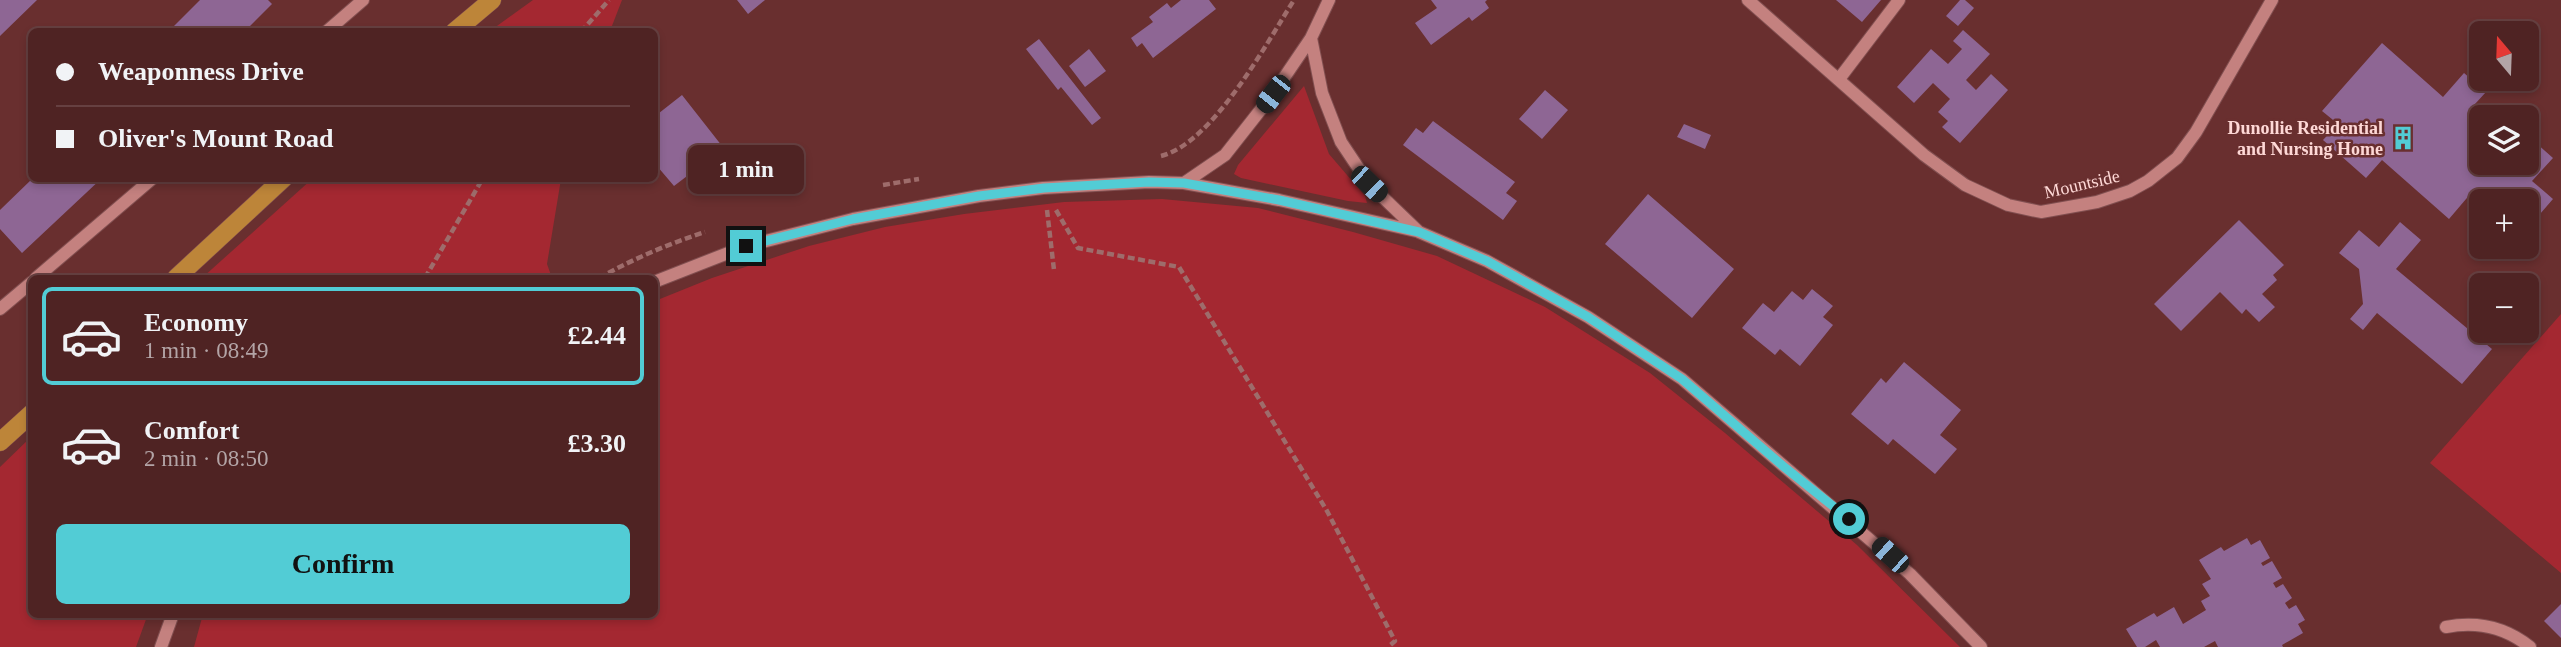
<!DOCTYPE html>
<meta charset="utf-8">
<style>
:root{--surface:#4f2323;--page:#592f30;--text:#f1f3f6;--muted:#b3a4a6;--line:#664041;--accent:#52ccd5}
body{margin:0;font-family:Georgia,serif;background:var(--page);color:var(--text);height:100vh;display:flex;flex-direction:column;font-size:26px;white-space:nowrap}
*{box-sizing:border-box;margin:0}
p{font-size:23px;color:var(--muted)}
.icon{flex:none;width:38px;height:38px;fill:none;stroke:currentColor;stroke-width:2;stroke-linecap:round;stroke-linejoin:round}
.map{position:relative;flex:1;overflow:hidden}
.panel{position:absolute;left:28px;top:275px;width:630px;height:343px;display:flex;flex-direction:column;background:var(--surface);border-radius:10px;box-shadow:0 4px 10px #0003,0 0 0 2px var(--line)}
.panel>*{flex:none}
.top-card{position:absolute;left:28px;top:28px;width:630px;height:154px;border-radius:10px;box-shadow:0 4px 10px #0003,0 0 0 2px var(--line);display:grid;align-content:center;height:154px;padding:0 28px;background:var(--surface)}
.needle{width:46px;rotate:341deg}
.controls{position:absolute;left:2469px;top:21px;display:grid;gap:14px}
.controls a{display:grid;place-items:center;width:70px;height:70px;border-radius:10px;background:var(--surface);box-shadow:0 4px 10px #0003,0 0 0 2px var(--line);font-size:35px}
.end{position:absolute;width:32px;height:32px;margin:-16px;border:9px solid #52ccd5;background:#111;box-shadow:0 0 0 4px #111}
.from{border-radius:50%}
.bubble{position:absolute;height:49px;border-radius:10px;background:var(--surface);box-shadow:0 4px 10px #0003,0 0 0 2px var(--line);font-size:23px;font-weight:600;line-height:49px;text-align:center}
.car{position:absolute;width:21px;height:42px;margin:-21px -10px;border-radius:9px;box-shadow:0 0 5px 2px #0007;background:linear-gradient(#222 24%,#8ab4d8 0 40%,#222 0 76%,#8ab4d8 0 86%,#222 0)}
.top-card b{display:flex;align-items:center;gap:24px;height:66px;font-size:26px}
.top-card b+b{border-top:2px solid var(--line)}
.top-card i{width:18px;height:18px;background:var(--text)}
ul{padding:12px 0 0;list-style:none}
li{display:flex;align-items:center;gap:21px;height:98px;margin:0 14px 10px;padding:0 14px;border:4px solid transparent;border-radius:10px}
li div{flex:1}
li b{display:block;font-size:26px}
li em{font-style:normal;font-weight:600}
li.current{border-color:var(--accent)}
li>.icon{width:63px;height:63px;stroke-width:1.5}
.button{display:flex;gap:14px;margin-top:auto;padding:14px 28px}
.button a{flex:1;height:80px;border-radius:10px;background:var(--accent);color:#111;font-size:28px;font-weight:600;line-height:80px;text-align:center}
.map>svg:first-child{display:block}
.green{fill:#a42831}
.building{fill:#8e6694}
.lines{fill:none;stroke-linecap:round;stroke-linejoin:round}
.minor-casing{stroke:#814f50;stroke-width:14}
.major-casing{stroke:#814f50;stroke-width:19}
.path{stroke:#9e6c6b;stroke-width:4.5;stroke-dasharray:7 3.5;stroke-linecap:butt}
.minor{stroke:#c4817f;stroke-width:12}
.major{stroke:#bd8539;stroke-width:18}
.route{stroke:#52ccd5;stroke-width:9}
.labels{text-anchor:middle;stroke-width:5;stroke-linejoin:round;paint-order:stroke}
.poi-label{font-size:18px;font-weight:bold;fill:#fed8d6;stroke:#692f2f;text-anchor:end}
.street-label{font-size:18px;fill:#fed8d6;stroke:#692f2f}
</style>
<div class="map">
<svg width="2561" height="647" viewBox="0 0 2561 647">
<rect width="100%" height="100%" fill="#692f2f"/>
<path class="green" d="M 533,0 L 622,0 L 610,31 L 490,31 Z
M 1304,86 L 1329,154 L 1365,196 L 1367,203 L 1348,201 L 1241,178 L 1234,174 L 1238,165 Z
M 312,179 L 561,179 L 547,264 L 552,278 L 202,278 Z
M 1162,199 L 1258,208 L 1353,232 L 1437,256 L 1545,307 L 1650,373 L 1725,433 L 1857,545 L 1960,647 L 194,647 L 203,614 L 654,614 L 655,301 L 712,278 L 809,246 L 885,227 L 964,214 L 1064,202 Z
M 2561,314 L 2561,573 L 2430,463 Z
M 31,437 L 32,614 L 148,614 L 136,647 L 0,647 L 0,467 Z"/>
<path class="building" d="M 0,0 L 37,0 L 0,36 Z
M 200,0 L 268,0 L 272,4 L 244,32 L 168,32 Z
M 737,0 L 765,0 L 748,14 Z
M 1181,0 L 1209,0 L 1216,9 L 1153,58 L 1142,43 L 1137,47 L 1131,38 L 1153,22 L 1149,17 L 1167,3 L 1171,8 Z
M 1431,0 L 1487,0 L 1485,2 L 1489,8 L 1472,21 L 1469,17 L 1431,45 L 1415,23 L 1437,8 Z
M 1836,0 L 1881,0 L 1862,22 Z
M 1960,0 L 1965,0 L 1974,8 L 1958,26 L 1946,16 Z
M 1963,30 L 1990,54 L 1966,80 L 1976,90 L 1991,74 L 2008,90 L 1960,143 L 1942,127 L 1948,121 L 1938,112 L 1950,99 L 1933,83 L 1914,103 L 1897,87 L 1931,49 L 1948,64 L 1962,49 L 1953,41 Z
M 1039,39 L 1101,118 L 1092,125 L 1061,87 L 1058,90 L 1026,49 Z
M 2382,43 L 2443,97 L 2464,73 L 2486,92 L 2475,104 L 2491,117 L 2482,117 L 2482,163 L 2527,163 L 2527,135 L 2553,158 L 2532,181 L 2553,199 L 2527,229 L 2527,201 L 2482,201 L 2472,192 L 2449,219 L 2382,160 L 2366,178 L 2323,140 L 2338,124 L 2322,111 Z
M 1089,49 L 1106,71 L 1085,87 L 1069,66 Z
M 1545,90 L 1568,110 L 1542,139 L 1519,119 Z
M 682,95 L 733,160 L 718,172 L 713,165 L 699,176 L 695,170 L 674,186 L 657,166 L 654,167 L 654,117 Z
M 1433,121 L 1515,182 L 1506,193 L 1517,201 L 1503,220 L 1403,145 L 1416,128 L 1423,133 Z
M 1684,124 L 1711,135 L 1705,149 L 1677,137 Z
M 33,178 L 102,178 L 22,253 L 0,229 L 0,210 Z
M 1648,194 L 1734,269 L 1692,318 L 1605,244 Z
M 2239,220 L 2284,265 L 2273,275 L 2277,280 L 2262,294 L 2275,307 L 2259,322 L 2246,309 L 2242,314 L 2220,292 L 2181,331 L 2154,304 Z
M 2400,222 L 2421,240 L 2396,269 L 2492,349 L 2462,384 L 2377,313 L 2363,330 L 2350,319 L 2363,304 L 2359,269 L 2339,253 L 2359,230 L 2379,247 Z
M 1812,289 L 1833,306 L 1823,317 L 1833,325 L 1800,366 L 1780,349 L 1775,355 L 1742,328 L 1763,303 L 1774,312 L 1792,291 L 1803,300 Z
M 1904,362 L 1961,410 L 1940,435 L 1957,449 L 1935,474 L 1893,439 L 1888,445 L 1851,414 L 1881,378 L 1886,383 Z
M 2247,538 L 2251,545 L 2260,540 L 2270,558 L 2261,563 L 2263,566 L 2272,561 L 2282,578 L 2273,583 L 2276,588 L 2283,584 L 2292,598 L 2285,603 L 2289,609 L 2296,605 L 2305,620 L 2298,624 L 2303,633 L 2282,645 L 2283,647 L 2218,647 L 2215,641 L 2204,647 L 2160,647 L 2156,640 L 2145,647 L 2137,647 L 2126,629 L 2154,613 L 2157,617 L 2174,607 L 2183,624 L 2206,610 L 2201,601 L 2210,596 L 2202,584 L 2211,579 L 2199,560 L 2221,547 L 2224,551 Z
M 2561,604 L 2561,638 L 2544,621 Z"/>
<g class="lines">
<g class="minor-casing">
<path id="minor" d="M 1748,0 L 1924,155 L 1965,185 L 2008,205 L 2041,212 L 2097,202 L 2130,191 L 2148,181 L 2177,158 L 2196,132 L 2272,0
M 326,32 L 363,0
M 1311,38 L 1322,93 L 1341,142 L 1369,184 L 1419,232 L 1487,261 L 1588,317 L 1682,379 L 1910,574 L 1981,647
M 1839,79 L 1899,0
M 1184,183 L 1279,200 L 1416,231
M 36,278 L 153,178
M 654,282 L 746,246 L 853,219 L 979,196 L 1043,188 L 1149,182 L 1184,183 L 1225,155 L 1273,94 L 1311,38 L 1329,0
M 0,309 L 32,282
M 2446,627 C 2477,621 2505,627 2530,647
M 161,647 L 173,614"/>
</g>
<g class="major-casing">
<path id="major" d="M 454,32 L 492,0
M 176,278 L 284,178
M 0,442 L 32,413"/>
</g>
<path class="path" d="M 581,32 L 609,0
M 1161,156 C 1213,143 1266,44 1294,0
M 883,185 L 919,179
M 1047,210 L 1054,270
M 1056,210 L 1078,248 L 1179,267 L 1327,511 L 1395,641 L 1388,647
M 425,278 L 483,178
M 599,278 C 633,259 668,244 705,232"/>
<use href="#minor" class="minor"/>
<use href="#major" class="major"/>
</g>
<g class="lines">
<path class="route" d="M 746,246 L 853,219 L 979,196 L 1044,188 L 1149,182 L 1184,183 L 1279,200 L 1419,232 L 1487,261 L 1588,317 L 1682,379 L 1783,466 L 1849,519"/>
</g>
<defs>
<g id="building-bare" transform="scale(1.89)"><path d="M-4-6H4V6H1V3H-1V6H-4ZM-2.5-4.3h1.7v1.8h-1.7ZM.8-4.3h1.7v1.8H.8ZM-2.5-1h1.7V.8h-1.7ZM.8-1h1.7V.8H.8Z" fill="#52ccd5" stroke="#692f2f" stroke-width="2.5" paint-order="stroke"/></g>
</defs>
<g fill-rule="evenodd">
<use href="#building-bare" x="2403" y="138"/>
</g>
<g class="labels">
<g class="poi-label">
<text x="2383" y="134">Dunollie Residential<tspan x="2383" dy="21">and Nursing Home</tspan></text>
</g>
<g class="street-label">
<text transform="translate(2082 184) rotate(-13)" y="6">Mountside</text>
</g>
</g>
</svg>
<div class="controls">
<a><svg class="needle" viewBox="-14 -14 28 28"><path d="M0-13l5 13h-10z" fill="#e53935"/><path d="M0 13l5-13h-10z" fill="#b3a4a6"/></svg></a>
<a><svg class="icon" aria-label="layers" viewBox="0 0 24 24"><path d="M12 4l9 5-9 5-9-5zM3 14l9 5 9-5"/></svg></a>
<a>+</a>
<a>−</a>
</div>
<i class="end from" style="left:1849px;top:519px"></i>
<i class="end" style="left:746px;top:246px"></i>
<div class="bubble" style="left:688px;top:145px;width:116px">1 min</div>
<i class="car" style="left:1273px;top:94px;rotate:218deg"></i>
<i class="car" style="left:1369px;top:184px;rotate:134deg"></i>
<i class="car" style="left:1890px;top:555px;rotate:312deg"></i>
<div class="top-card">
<b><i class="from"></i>Weaponness Drive</b>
<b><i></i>Oliver's Mount Road</b>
</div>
<section class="panel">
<ul>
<li class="current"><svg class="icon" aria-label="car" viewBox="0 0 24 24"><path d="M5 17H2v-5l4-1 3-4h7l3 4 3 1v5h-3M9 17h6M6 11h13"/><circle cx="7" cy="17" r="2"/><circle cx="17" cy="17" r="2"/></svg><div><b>Economy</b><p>1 min · 08:49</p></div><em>£2.44</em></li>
<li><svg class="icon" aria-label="car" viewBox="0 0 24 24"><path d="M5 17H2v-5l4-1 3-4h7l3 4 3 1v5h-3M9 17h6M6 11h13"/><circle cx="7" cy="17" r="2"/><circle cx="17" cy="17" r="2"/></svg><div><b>Comfort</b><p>2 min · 08:50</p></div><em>£3.30</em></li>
</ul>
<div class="button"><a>Confirm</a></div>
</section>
</div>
